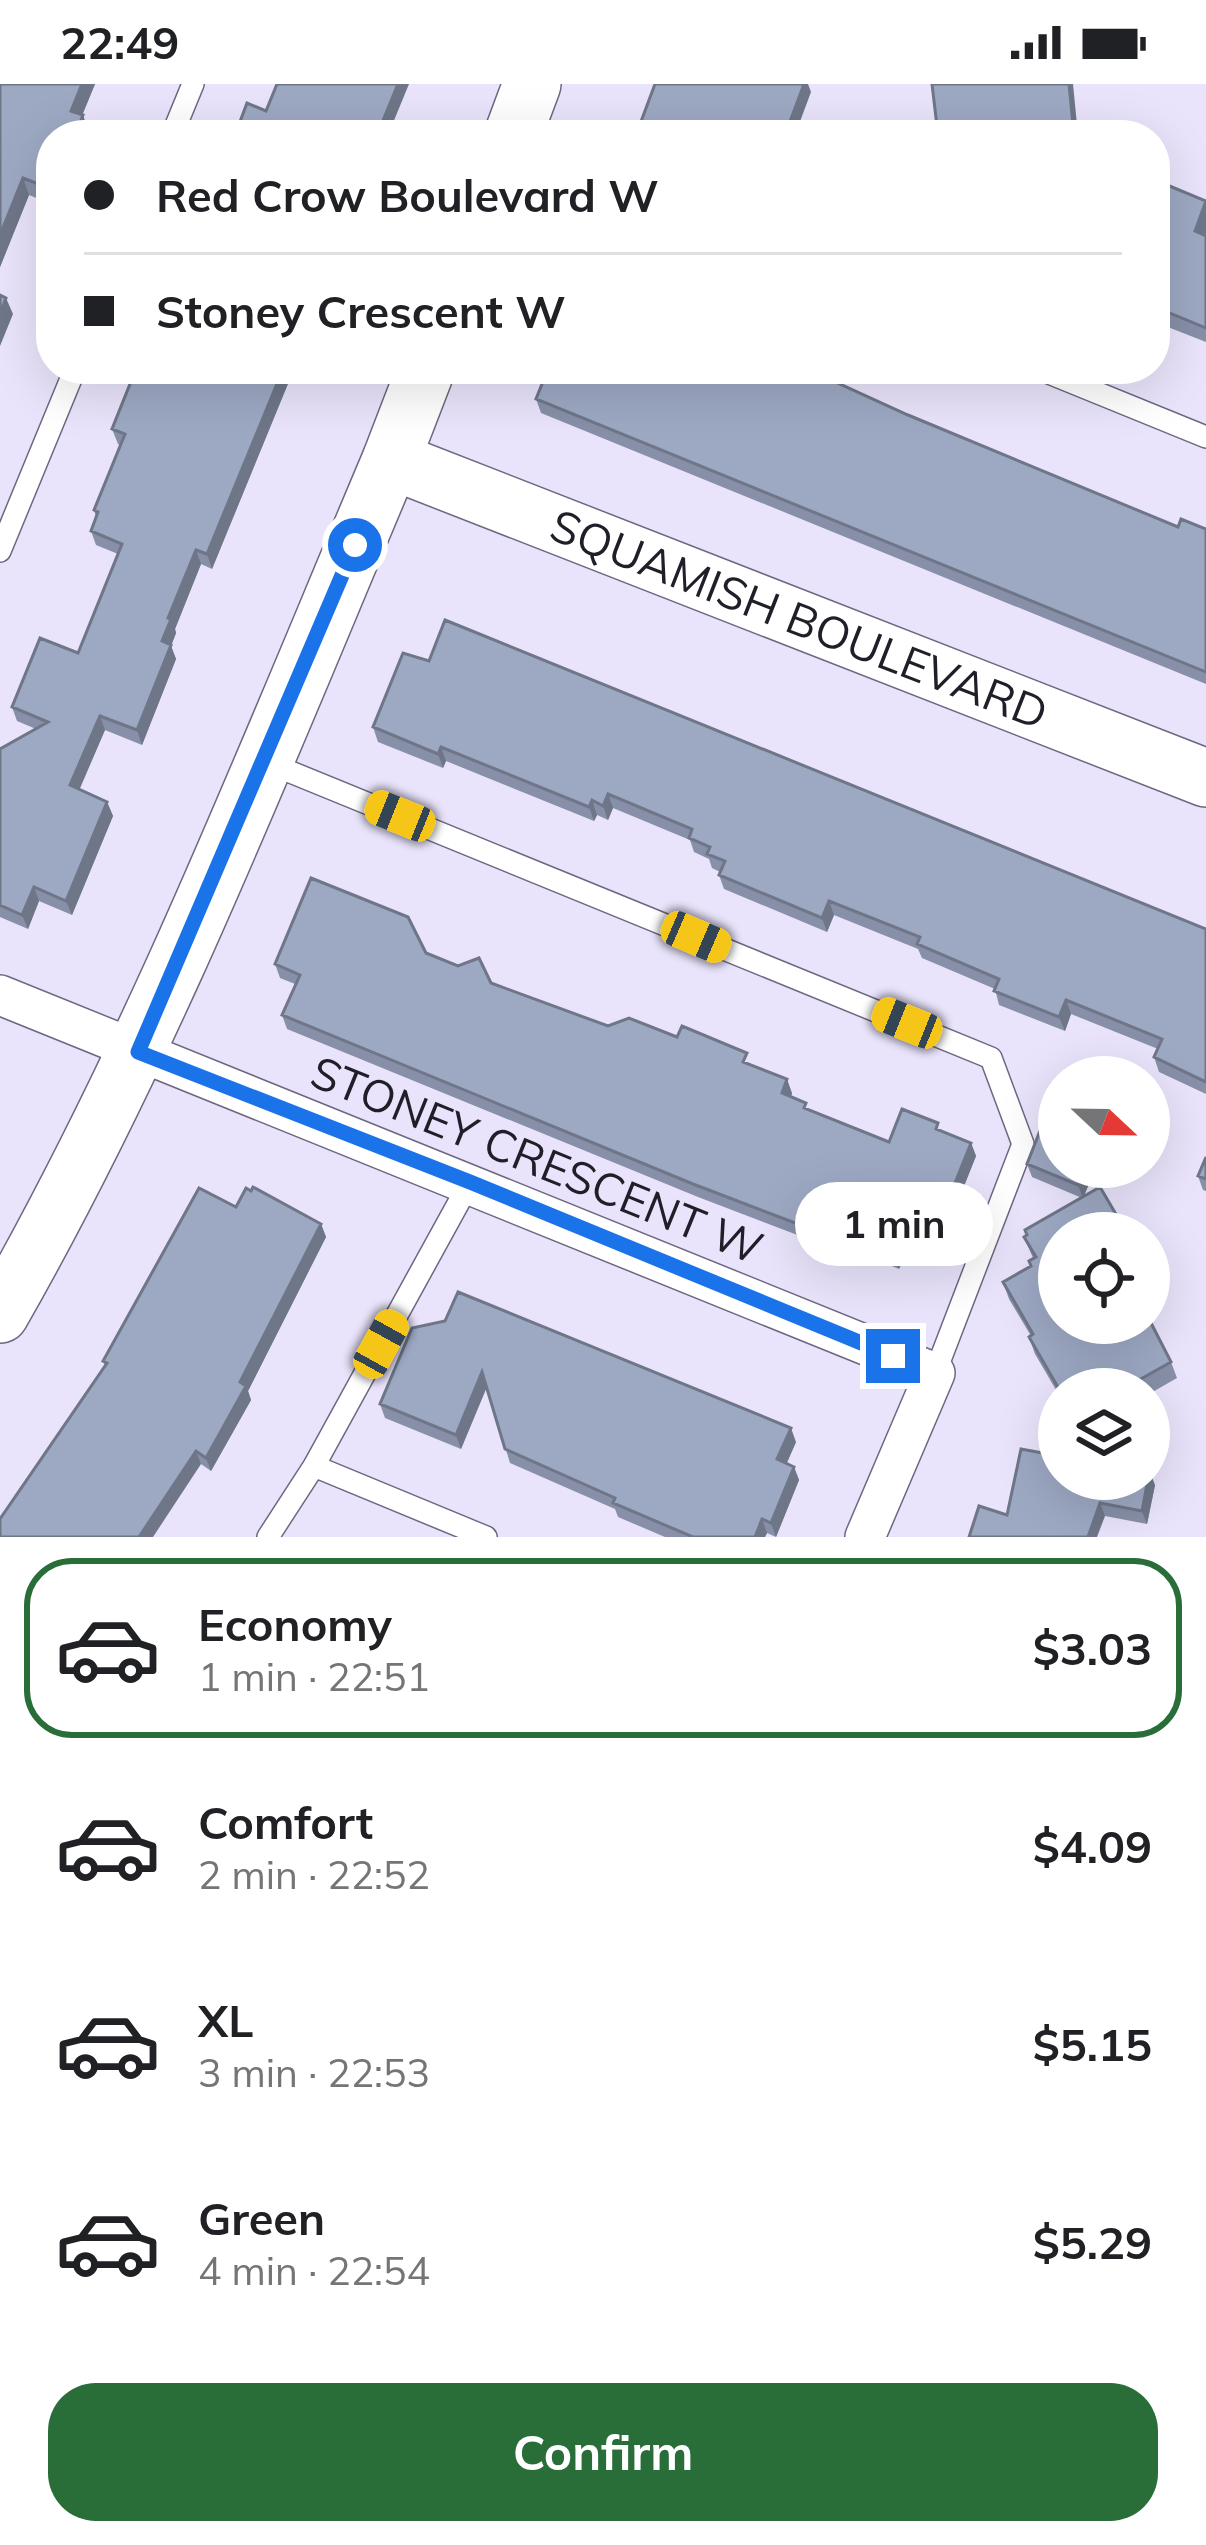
<!DOCTYPE html>
<meta charset="utf-8">
<style>
:root{--surface:#fff;--page:#f6f6f6;--text:#202124;--muted:#757577;--line:#e0e0e0;--accent:#296d39}
body{margin:0;font-family:Mulish,sans-serif;background:var(--page);color:var(--text);height:100vh;display:flex;flex-direction:column;font-size:45px;white-space:nowrap}
*{box-sizing:border-box;margin:0}
p{font-size:39px;color:var(--muted)}
.icon{flex:none;width:66px;height:66px;fill:none;stroke:currentColor;stroke-width:2;stroke-linecap:round;stroke-linejoin:round}
.map{position:relative;height:1453px;overflow:hidden}
.details{display:flex;flex-direction:column;background:var(--surface);flex:1}
.details>*{flex:none}
.top-card{position:absolute;left:36px;top:36px;width:1134px;height:264px;border-radius:48px;box-shadow:0 12px 48px #0002;display:grid;align-content:center;height:264px;padding:0 48px;background:var(--surface)}
.needle{width:78px;rotate:112deg}
.controls{position:absolute;left:1038px;top:972px;display:grid;gap:24px}
.controls a{display:grid;place-items:center;width:132px;height:132px;border-radius:50%;background:var(--surface);box-shadow:0 12px 48px #0002;font-size:60px}
.end{position:absolute;width:54px;height:54px;margin:-27px;border:15px solid #1a73e8;background:#fff;box-shadow:0 0 0 6px #fff}
.from{border-radius:50%}
.bubble{position:absolute;height:84px;border-radius:42px;background:var(--surface);box-shadow:0 12px 48px #0002;font-size:39px;font-weight:700;line-height:84px;text-align:center}
.car{position:absolute;width:36px;height:72px;margin:-36px -18px;border-radius:15px;box-shadow:0 0 9px 3px #0007;background:linear-gradient(#f5c518 24%,#345 0 40%,#f5c518 0 76%,#345 0 86%,#f5c518 0)}
.top-card b{display:flex;align-items:center;gap:42px;height:114px;font-size:45px}
.top-card b+b{border-top:3px solid var(--line)}
.top-card i{width:30px;height:30px;background:var(--text)}
ul{padding:21px 0 0;list-style:none}
li{display:flex;align-items:center;gap:36px;height:180px;margin:0 24px 18px;padding:0 24px;border:6px solid transparent;border-radius:48px}
li div{flex:1}
li b{display:block;font-size:45px}
li em{font-style:normal;font-weight:700}
li.current{border-color:var(--accent)}
li>.icon{width:108px;height:108px;stroke-width:1.5}
.cta{display:flex;gap:24px;margin-top:auto;padding:24px 48px}
.cta a{flex:1;height:138px;border-radius:48px;background:var(--accent);color:#fff;font-size:48px;font-weight:700;line-height:138px;text-align:center}
.status{display:flex;justify-content:space-between;align-items:center;height:84px;padding:0 60px;background:var(--surface);direction:ltr}
.status svg{height:33px;fill:currentColor}
.map>svg:first-child{display:block}
.lines{fill:none;stroke-linecap:round;stroke-linejoin:round}
.lane-casing{stroke:#6d6781;stroke-width:24}
.street-casing{stroke:#6d6781;stroke-width:42}
.secondary-casing{stroke:#6d6781;stroke-width:60}
.lane{stroke:#fff;stroke-width:21}
.street{stroke:#fff;stroke-width:39}
.secondary{stroke:#fff;stroke-width:57}
.wall{fill:#8790a8}
.shaded-wall{fill:#6e7688}
.building{fill:#9da8c3;stroke:#6e7688;stroke-width:3}
.route{stroke:#1a73e8;stroke-width:15}
.labels{text-anchor:middle;stroke-width:10;stroke-linejoin:round;paint-order:stroke}
.street-label{font-size:45px;fill:#201e28;stroke:#e9e4fb}
</style>
<div class="status"><b>22:49</b><svg viewBox="0 0 49 12"><path d="M0 12V9h3v3zM5 12V6h3v6zM10 12V3h3v9zM15 12V0h3v12zM26 1h20v11H26zM47 4h2v5h-2z"/></svg></div>
<div class="map">
<svg width="1206" height="1453" viewBox="0 0 1206 1453">
<rect width="100%" height="100%" fill="#e9e4fb"/>
<g class="lines">
<g class="lane-casing">
<path id="lane" d="M 172,51 L 193,0
M 1039,285 L 1206,353
M 0,467 L 75,285
M 266,678 L 991,974 L 1023,1060 L 935,1289
M 314,1382 L 486,1453
M 268,1453 L 314,1382 L 470,1098"/>
</g>
<g class="street-casing">
<path id="street" d="M 0,911 L 935,1289 L 865,1453"/>
</g>
<g class="secondary-casing">
<g id="secondary">
<path d="M 513,51 L 532,0"/>
<path id="s1" d="M 391,376 L 1206,694"/>
<path d="M 0,1230 C 155,958 269,664 391,376 L 426,285"/>
</g>
</g>
<use href="#lane" class="lane"/>
<use href="#street" class="street"/>
<use href="#secondary" class="secondary"/>
</g>
<path class="wall" d="M 0,0 L 95,0 L 82,31 L 89,48 L 88,51 L 51,51 L 51,120 L 29,111 L 0,183 Z
M 1155,96 L 1206,117 L 1206,258 L 1155,238 Z
M 294,285 L 212,485 L 201,480 L 175,545 L 176,549 L 171,562 L 176,575 L 142,661 L 105,646 L 79,705 L 107,718 L 113,732 L 72,831 L 39,817 L 28,845 L 0,833 L 0,665 L 36,645 L 17,637 L 12,623 L 78,569 L 118,470 L 96,461 L 91,447 L 96,433 L 94,426 L 120,361 L 118,360 L 112,345 Z
M 536,315 L 908,331 L 1178,443 L 1206,445 L 1206,600 L 541,329 Z
M 373,643 L 1206,845 L 1206,1010 L 1159,988 L 1154,973 L 1158,965 L 1071,930 L 1065,947 L 999,921 L 995,905 L 922,874 L 918,865 L 834,831 L 827,848 L 724,805 L 719,791 L 720,788 L 712,784 L 709,775 L 694,768 L 690,756 L 613,724 L 608,736 L 597,731 L 594,737 L 446,677 L 443,684 L 378,658 Z
M 426,869 L 491,899 L 608,942 L 751,981 L 792,1009 L 791,1013 L 808,1026 L 889,1058 L 941,1047 L 971,1059 L 976,1072 L 944,1152 L 938,1150 L 937,1154 L 916,1145 L 899,1185 L 844,1162 L 842,1168 L 698,1113 L 287,945 L 282,931 L 295,900 L 280,894 L 275,880 Z
M 1206,1073 L 1206,1107 L 1203,1106 L 1198,1092 Z
M 1027,1080 L 1096,1083 L 1084,1112 L 1059,1149 L 1171,1278 L 1177,1294 L 1149,1310 L 1149,1305 L 1059,1305 L 1059,1311 L 1035,1270 L 1029,1253 L 1031,1252 L 1009,1215 L 1003,1198 L 1031,1183 L 1033,1174 L 1024,1153 L 1082,1114 L 1032,1093 Z
M 236,1123 L 321,1140 L 326,1153 L 248,1307 L 251,1316 L 211,1387 L 201,1380 L 105,1282 L 103,1277 Z
M 412,1244 L 796,1358 L 787,1379 L 794,1383 L 799,1396 L 776,1453 L 767,1449 L 765,1453 L 665,1453 L 618,1433 L 615,1425 L 510,1379 L 487,1303 L 461,1365 L 385,1334 L 380,1320 Z
M 1155,1401 L 1147,1440 L 1105,1432 L 1007,1431 Z"/>
<path class="shaded-wall" d="M 82,0 L 95,0 L 77,44 L 71,27 Z
M 398,0 L 409,0 L 388,51 L 377,51 Z
M 801,0 L 808,0 L 811,8 L 795,51 L 785,51 Z
M 1069,0 L 1073,0 L 1078,51 L 1074,51 Z
M 83,31 L 89,48 L 88,51 L 75,51 Z
M 23,94 L 29,111 L 0,183 L 0,151 Z
M 1206,121 L 1206,152 L 1195,147 Z
M 6,214 L 13,230 L 0,262 L 0,230 Z
M 283,285 L 294,285 L 212,485 L 207,470 Z
M 196,466 L 201,480 L 175,545 L 176,549 L 171,562 L 176,575 L 142,661 L 137,646 L 168,534 Z
M 100,632 L 105,646 L 75,716 L 70,701 Z
M 441,663 L 446,677 L 443,684 L 438,670 Z
M 608,710 L 613,724 L 608,736 L 603,722 Z
M 592,716 L 597,731 L 594,737 L 589,723 Z
M 107,718 L 113,732 L 72,831 L 66,817 Z
M 34,803 L 39,817 L 28,845 L 22,831 Z
M 829,817 L 834,831 L 827,848 L 822,834 Z
M 1066,916 L 1071,930 L 1065,947 L 1059,933 Z
M 787,995 L 792,1009 L 787,1023 L 782,1009 Z
M 971,1059 L 976,1072 L 944,1152 L 939,1139 Z
M 1085,1083 L 1096,1083 L 1083,1114 L 1078,1101 Z
M 911,1132 L 916,1145 L 899,1185 L 894,1171 Z
M 321,1140 L 326,1153 L 248,1307 L 251,1316 L 211,1387 L 206,1374 L 240,1298 Z
M 839,1148 L 844,1162 L 842,1168 L 837,1155 Z
M 482,1288 L 487,1302 L 461,1365 L 456,1351 Z
M 791,1344 L 796,1358 L 782,1389 L 777,1375 Z
M 196,1367 L 201,1380 L 153,1453 L 139,1453 Z
M 794,1383 L 799,1396 L 776,1453 L 771,1439 Z
M 1150,1388 L 1155,1401 L 1147,1440 L 1142,1427 Z
M 1100,1419 L 1105,1432 L 1097,1453 L 1088,1453 Z
M 762,1435 L 767,1449 L 765,1453 L 755,1453 Z"/>
<path class="building" d="M 0,0 L 82,0 L 71,27 L 83,31 L 75,51 L 51,51 L 51,105 L 23,94 L 0,151 Z
M 277,0 L 398,0 L 377,51 L 235,51 L 247,19 L 266,27 Z
M 655,0 L 804,0 L 785,51 L 636,51 Z
M 932,0 L 1069,0 L 1074,51 L 938,51 Z
M 1155,96 L 1206,117 L 1195,147 L 1206,152 L 1206,244 L 1155,223 Z
M 0,211 L 6,214 L 0,230 Z
M 136,285 L 283,285 L 207,470 L 196,466 L 168,534 L 171,535 L 162,557 L 171,561 L 137,646 L 100,632 L 70,701 L 107,718 L 66,817 L 34,803 L 22,831 L 0,821 L 0,665 L 48,638 L 12,623 L 40,554 L 78,569 L 122,460 L 91,447 L 98,428 L 94,426 L 125,350 L 112,345 Z
M 548,285 L 807,285 L 908,331 L 1178,443 L 1181,435 L 1206,445 L 1206,588 L 536,315 Z
M 445,536 L 1206,845 L 1206,998 L 1154,973 L 1162,955 L 1066,916 L 1059,933 L 994,907 L 999,895 L 917,860 L 920,853 L 829,817 L 822,834 L 719,791 L 725,777 L 707,770 L 710,763 L 689,754 L 692,745 L 608,710 L 603,722 L 592,716 L 589,723 L 441,663 L 438,670 L 373,643 L 403,569 L 429,577 Z
M 311,794 L 408,833 L 426,869 L 458,882 L 479,874 L 491,899 L 608,942 L 629,934 L 677,953 L 682,942 L 747,969 L 743,978 L 787,995 L 782,1009 L 806,1019 L 804,1024 L 889,1058 L 902,1025 L 938,1039 L 936,1045 L 971,1059 L 939,1139 L 933,1136 L 932,1140 L 911,1132 L 894,1171 L 839,1148 L 837,1155 L 693,1100 L 282,931 L 300,891 L 275,880 Z
M 1045,1034 L 1059,1040 L 1059,1083 L 1085,1083 L 1078,1101 L 1027,1080 Z
M 1206,1073 L 1206,1095 L 1198,1092 Z
M 253,1103 L 321,1140 L 240,1298 L 246,1302 L 206,1374 L 196,1367 L 139,1453 L 0,1453 L 0,1435 L 107,1279 L 103,1277 L 199,1104 L 236,1123 L 246,1104 L 251,1107 Z
M 1100,1103 L 1127,1149 L 1059,1149 L 1059,1239 L 1149,1239 L 1149,1235 L 1171,1278 L 1123,1305 L 1059,1305 L 1029,1253 L 1033,1250 L 1003,1198 L 1031,1182 L 1029,1177 L 1036,1173 L 1024,1153 L 1027,1151 L 1025,1146 Z
M 458,1208 L 791,1344 L 777,1375 L 794,1383 L 771,1439 L 762,1435 L 755,1453 L 693,1453 L 613,1419 L 615,1414 L 505,1365 L 482,1288 L 456,1351 L 380,1320 L 412,1244 L 445,1237 Z
M 1021,1365 L 1059,1372 L 1059,1395 L 1148,1395 L 1142,1427 L 1100,1419 L 1088,1453 L 969,1453 L 979,1422 L 1007,1431 Z"/>
<g class="lines">
<path class="route" d="M 355,461 L 138,968 L 470,1098 L 893,1272"/>
</g>
<g class="labels">
<g class="street-label">
<text dy="16" stroke="none"><textPath href="#s1" startOffset="438">SQUAMISH BOULEVARD</textPath></text>
<text transform="translate(537 1076) rotate(22)" y="16">STONEY CRESCENT W</text>
</g>
</g>
</svg>
<div class="controls">
<a><svg class="needle" viewBox="-14 -14 28 28"><path d="M0-13l5 13h-10z" fill="#e53935"/><path d="M0 13l5-13h-10z" fill="#757577"/></svg></a>
<a><svg class="icon" aria-label="locate" viewBox="0 0 24 24"><circle cx="12" cy="12" r="6"/><path d="M12 2v4M12 18v4M2 12h4M18 12h4"/></svg></a>
<a><svg class="icon" aria-label="layers" viewBox="0 0 24 24"><path d="M12 4l9 5-9 5-9-5zM3 14l9 5 9-5"/></svg></a>
</div>
<i class="end from" style="left:355px;top:461px"></i>
<i class="end" style="left:893px;top:1272px"></i>
<div class="bubble" style="left:795px;top:1098px;width:198px">1 min</div>
<i class="car" style="left:400px;top:732px;rotate:292deg"></i>
<i class="car" style="left:696px;top:853px;rotate:113deg"></i>
<i class="car" style="left:907px;top:939px;rotate:292deg"></i>
<i class="car" style="left:381px;top:1260px;rotate:29deg"></i>
<div class="top-card">
<b><i class="from"></i>Red Crow Boulevard W</b>
<b><i></i>Stoney Crescent W</b>
</div>
</div>
<section class="details">
<ul>
<li class="current"><svg class="icon" aria-label="car" viewBox="0 0 24 24"><path d="M5 17H2v-5l4-1 3-4h7l3 4 3 1v5h-3M9 17h6M6 11h13"/><circle cx="7" cy="17" r="2"/><circle cx="17" cy="17" r="2"/></svg><div><b>Economy</b><p>1 min · 22:51</p></div><em>$3.03</em></li>
<li><svg class="icon" aria-label="car" viewBox="0 0 24 24"><path d="M5 17H2v-5l4-1 3-4h7l3 4 3 1v5h-3M9 17h6M6 11h13"/><circle cx="7" cy="17" r="2"/><circle cx="17" cy="17" r="2"/></svg><div><b>Comfort</b><p>2 min · 22:52</p></div><em>$4.09</em></li>
<li><svg class="icon" aria-label="car" viewBox="0 0 24 24"><path d="M5 17H2v-5l4-1 3-4h7l3 4 3 1v5h-3M9 17h6M6 11h13"/><circle cx="7" cy="17" r="2"/><circle cx="17" cy="17" r="2"/></svg><div><b>XL</b><p>3 min · 22:53</p></div><em>$5.15</em></li>
<li><svg class="icon" aria-label="car" viewBox="0 0 24 24"><path d="M5 17H2v-5l4-1 3-4h7l3 4 3 1v5h-3M9 17h6M6 11h13"/><circle cx="7" cy="17" r="2"/><circle cx="17" cy="17" r="2"/></svg><div><b>Green</b><p>4 min · 22:54</p></div><em>$5.29</em></li>
</ul>
<div class="cta"><a>Confirm</a></div>
</section>
